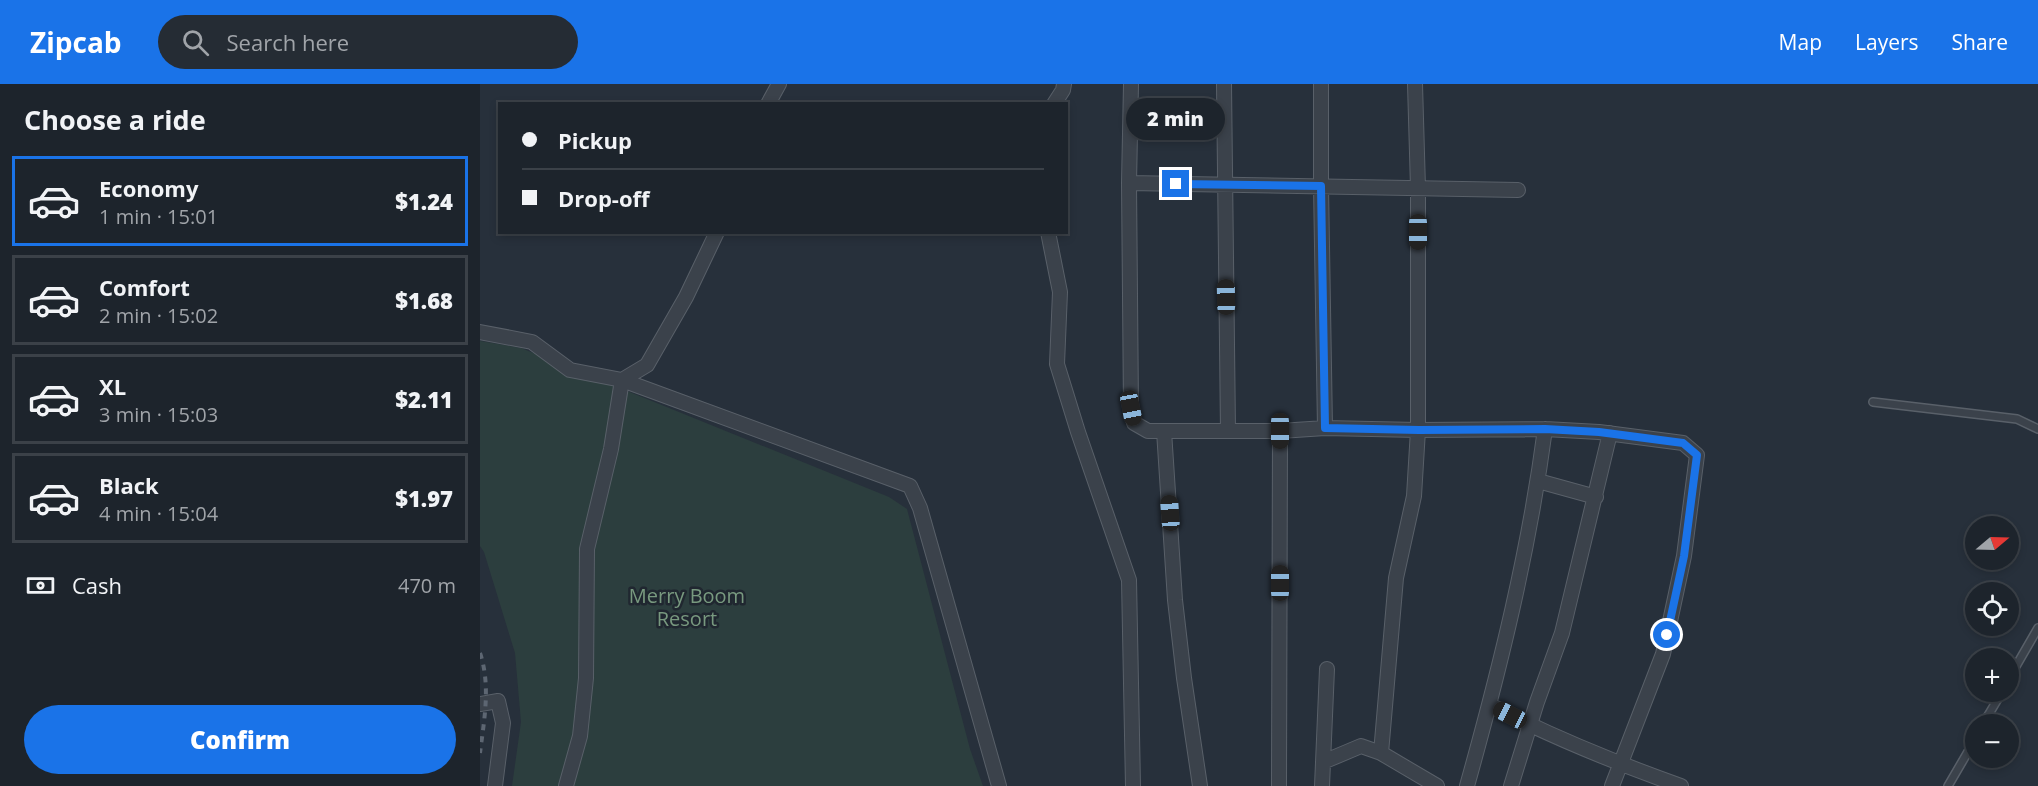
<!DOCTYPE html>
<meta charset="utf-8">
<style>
:root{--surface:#1d242c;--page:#252c34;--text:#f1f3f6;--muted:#a0a4a9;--line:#3b4148;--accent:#1a73e8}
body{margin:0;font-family:"Open Sans",sans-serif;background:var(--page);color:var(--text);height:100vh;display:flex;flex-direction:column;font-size:22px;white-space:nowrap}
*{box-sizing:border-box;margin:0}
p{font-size:20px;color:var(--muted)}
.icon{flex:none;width:33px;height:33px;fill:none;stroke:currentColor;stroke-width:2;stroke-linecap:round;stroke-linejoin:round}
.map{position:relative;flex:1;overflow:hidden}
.drawer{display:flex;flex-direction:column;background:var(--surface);width:480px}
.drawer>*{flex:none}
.hud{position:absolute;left:18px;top:18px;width:570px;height:132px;border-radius:0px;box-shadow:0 3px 9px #0003,0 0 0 2px var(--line);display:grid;align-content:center;height:132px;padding:0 24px;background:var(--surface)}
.needle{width:39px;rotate:71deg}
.fabs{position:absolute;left:1485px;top:432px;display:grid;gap:12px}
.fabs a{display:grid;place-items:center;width:54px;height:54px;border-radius:50%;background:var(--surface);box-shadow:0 3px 9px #0003,0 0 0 2px var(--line);font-size:30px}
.end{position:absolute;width:27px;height:27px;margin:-14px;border:8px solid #1a73e8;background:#fff;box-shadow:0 0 0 3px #fff}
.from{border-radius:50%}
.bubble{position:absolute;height:42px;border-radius:21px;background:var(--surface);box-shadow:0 3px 9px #0003,0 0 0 2px var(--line);font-size:20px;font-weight:800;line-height:42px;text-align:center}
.car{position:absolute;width:18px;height:36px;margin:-18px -9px;border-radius:8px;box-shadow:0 0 4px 2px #0007;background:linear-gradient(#222 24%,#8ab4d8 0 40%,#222 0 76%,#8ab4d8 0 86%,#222 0)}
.hud b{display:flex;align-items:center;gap:21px;height:57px;font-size:22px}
.hud b+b{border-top:2px solid var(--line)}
.hud i{width:15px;height:15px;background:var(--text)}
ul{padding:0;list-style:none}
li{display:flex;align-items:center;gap:18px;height:90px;margin:0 12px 9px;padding:0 12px;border:3px solid var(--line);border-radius:0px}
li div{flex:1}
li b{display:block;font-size:22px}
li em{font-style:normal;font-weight:800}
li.selected{border-color:var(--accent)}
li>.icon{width:54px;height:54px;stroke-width:1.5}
h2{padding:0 24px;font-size:27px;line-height:72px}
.pay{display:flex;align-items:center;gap:15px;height:66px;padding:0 24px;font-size:22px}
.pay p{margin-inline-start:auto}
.action{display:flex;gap:12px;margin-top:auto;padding:12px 24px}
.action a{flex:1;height:69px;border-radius:36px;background:var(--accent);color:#fff;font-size:24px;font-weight:800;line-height:69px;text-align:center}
header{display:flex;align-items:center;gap:36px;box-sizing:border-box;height:84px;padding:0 30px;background:var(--accent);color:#fff}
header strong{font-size:28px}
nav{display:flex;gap:33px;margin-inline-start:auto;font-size:21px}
.search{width:420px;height:54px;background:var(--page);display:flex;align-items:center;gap:15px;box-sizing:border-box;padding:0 21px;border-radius:33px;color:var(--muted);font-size:22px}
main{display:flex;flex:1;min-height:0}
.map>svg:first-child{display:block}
.green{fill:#2c3e3e}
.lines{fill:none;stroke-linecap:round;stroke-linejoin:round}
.service-casing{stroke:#596069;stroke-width:10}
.minor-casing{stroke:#596069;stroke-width:16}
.service{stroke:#3b424b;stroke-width:7}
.minor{stroke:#3b424b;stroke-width:14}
.rail{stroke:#5d6672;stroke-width:4;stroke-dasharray:6 6;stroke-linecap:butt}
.route{stroke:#1a73e8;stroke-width:8}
.labels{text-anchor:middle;stroke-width:5;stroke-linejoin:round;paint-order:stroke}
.park-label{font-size:20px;fill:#78997f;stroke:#202730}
</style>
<header>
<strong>Zipcab</strong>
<div class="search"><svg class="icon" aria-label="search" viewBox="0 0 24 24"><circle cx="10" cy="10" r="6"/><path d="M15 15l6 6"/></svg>Search here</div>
<nav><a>Map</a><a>Layers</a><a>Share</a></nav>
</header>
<main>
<section class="drawer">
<h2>Choose a ride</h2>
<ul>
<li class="selected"><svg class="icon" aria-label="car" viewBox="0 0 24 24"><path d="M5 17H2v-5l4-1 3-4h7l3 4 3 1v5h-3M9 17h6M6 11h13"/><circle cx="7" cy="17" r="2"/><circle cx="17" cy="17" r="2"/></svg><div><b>Economy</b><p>1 min · 15:01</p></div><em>$1.24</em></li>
<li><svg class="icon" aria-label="car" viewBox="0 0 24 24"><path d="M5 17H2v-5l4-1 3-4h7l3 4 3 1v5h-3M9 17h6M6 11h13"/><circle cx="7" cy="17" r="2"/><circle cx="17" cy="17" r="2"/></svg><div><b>Comfort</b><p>2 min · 15:02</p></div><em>$1.68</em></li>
<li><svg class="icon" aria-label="car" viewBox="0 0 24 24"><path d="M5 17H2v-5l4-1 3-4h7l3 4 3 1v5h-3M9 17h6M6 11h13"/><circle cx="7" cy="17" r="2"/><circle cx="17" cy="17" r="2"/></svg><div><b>XL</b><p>3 min · 15:03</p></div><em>$2.11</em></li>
<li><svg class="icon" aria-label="car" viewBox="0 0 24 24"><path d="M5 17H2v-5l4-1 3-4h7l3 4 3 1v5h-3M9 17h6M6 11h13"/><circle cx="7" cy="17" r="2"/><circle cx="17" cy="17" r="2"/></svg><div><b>Black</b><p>4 min · 15:04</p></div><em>$1.97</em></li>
</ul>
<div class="pay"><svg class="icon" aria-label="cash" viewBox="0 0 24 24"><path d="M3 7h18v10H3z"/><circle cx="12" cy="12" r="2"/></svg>Cash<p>470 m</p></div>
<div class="action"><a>Confirm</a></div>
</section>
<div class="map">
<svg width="1558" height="702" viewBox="0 0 1558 702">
<rect width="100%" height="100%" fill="#27303b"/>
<path class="green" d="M 0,257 L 41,264 L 409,413 L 427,425 L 490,665 L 503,702 L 32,702 L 41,638 L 35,569 L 4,468 L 0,462 Z"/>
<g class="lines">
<g class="service-casing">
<path id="service" d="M 1393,318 L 1537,335 L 1558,345
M 1528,596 L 1558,544
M 1503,640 L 1522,608
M 1468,702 L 1496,654"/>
</g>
<g class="minor-casing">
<path id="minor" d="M 651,0 L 649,99 L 651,324 L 654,339 L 668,347 L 800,347 L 845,344 L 938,346 L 1065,345 L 1119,348 L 1203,359 L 1217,371 L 1204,472 L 1183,570 L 1132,702
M 744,0 L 748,347
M 841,0 L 841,102 L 845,344
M 935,0 L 938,104 L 938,346 L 934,412 L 916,494 L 901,669 L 957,702
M 288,20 L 299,0
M 574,20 L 583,6 L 584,0
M 649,99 L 1038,106
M 568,148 L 580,208 L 577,280 L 598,348 L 649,496 L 653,702
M 0,248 L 52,258 L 90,286 L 142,296 L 167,281 L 206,213 L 237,148
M 684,347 L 695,516 L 704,594 L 720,702
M 1058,397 L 1116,413
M 0,620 L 18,617 L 23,639 L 15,702
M 1010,621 C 1072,653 1136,679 1201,702
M 843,678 L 881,662 L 901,669
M 86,702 L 100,652 L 106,594 L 107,465 L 131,365 L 142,296 L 430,402 L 440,424 L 519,702
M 799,702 L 800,347
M 842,702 L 847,585
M 987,702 C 1020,584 1049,467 1065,345
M 1031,702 L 1057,618 L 1082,549 L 1130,349"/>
</g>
<use href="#service" class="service"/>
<use href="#minor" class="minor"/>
<path class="rail" d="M 0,569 C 11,601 4,637 0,669"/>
</g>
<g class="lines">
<path class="route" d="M 696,100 L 841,102 L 845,344 L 939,346 L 1065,345 L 1119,348 L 1203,359 L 1217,371 L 1204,472 L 1187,551"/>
</g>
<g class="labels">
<g class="park-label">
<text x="207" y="519">Merry Boom<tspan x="207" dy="23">Resort</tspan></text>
</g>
</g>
</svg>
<div class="fabs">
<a><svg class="needle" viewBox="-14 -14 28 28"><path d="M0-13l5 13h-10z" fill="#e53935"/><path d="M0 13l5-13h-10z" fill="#a0a4a9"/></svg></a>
<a><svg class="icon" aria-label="locate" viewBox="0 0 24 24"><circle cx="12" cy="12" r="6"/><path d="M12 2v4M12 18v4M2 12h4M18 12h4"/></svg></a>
<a>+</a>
<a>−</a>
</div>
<i class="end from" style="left:1187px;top:551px"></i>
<i class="end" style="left:696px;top:100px"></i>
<div class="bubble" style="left:646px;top:14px;width:99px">2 min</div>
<i class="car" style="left:938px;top:148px;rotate:180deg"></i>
<i class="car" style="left:746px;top:213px;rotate:359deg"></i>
<i class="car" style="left:651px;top:324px;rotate:169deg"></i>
<i class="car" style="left:800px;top:347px;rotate:180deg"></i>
<i class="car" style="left:690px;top:429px;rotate:356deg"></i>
<i class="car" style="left:800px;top:499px;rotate:0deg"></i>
<i class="car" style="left:1030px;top:631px;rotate:297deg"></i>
<div class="hud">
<b><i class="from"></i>Pickup</b>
<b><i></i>Drop-off</b>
</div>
</div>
</main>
